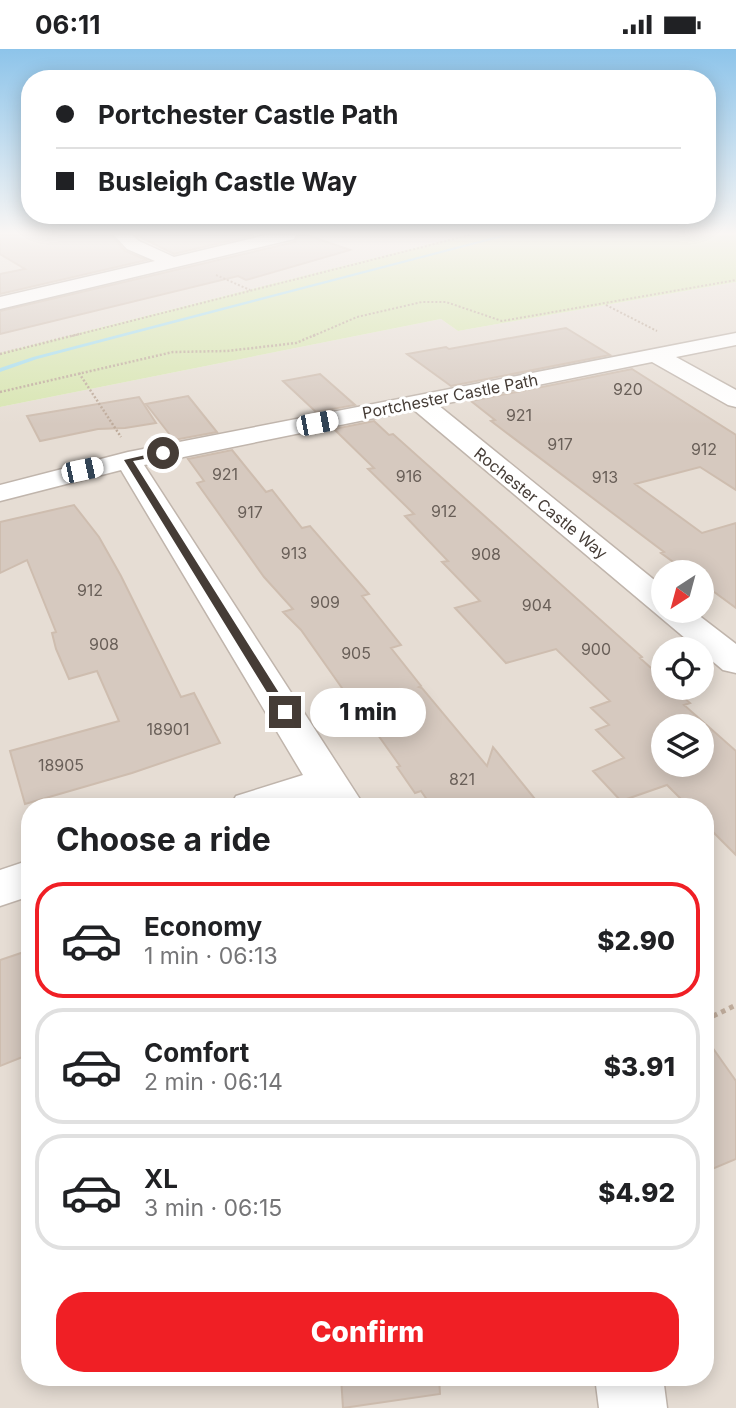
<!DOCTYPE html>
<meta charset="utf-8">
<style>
:root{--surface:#fff;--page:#f2f2f2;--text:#202124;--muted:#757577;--line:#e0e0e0;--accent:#f01f25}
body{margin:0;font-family:Inter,sans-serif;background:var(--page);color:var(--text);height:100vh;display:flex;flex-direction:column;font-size:26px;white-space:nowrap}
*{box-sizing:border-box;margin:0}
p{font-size:23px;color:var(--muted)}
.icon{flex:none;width:38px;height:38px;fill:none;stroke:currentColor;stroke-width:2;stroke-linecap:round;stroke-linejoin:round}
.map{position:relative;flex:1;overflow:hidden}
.sheet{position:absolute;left:21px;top:749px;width:693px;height:588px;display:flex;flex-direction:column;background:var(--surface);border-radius:28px;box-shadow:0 4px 18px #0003}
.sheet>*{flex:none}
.top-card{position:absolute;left:21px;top:21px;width:695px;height:154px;border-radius:28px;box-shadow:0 4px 18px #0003;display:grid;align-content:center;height:154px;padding:0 35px;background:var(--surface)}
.needle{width:46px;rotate:216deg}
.tools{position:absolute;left:651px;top:511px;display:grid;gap:14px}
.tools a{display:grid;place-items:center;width:63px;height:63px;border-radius:50%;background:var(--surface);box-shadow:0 4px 18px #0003;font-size:35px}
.end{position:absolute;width:32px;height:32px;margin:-16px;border:9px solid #453c36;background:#fff;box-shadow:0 0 0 4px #fff}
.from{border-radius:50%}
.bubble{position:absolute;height:49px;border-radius:24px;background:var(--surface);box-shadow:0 4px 18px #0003;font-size:23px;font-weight:800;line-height:49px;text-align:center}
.car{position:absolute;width:21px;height:42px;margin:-21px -10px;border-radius:9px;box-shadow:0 0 5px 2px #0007;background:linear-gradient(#fff 24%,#345 0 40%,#fff 0 76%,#345 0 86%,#fff 0)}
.top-card b{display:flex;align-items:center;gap:24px;height:66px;font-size:26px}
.top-card b+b{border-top:2px solid var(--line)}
.top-card i{width:18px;height:18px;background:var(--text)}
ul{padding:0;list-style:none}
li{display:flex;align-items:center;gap:21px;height:116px;margin:0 14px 10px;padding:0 21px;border:4px solid var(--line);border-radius:28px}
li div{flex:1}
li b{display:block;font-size:26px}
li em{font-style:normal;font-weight:800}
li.selected{border-color:var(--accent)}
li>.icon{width:63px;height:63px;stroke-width:1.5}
h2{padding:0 35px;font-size:32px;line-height:84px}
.action{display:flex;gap:14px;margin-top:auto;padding:14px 35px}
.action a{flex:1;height:80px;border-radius:28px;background:var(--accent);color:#fff;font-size:28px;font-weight:800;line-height:80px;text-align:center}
.status{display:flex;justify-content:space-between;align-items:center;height:49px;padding:0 35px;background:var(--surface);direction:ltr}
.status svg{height:19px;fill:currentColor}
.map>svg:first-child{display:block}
.residential{fill:#e6ddd4;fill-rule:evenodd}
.green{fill:#d7e5b0}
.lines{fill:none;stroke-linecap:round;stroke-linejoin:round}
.stream{fill:#a4dced;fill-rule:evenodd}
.building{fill:#d6c9bf;stroke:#cebdaf;stroke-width:2;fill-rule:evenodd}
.street-casing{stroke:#c0b5ac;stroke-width:3}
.path-far2{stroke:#beab9b;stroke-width:2;stroke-dasharray:2 2;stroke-linecap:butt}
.path-far1{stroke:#beab9b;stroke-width:2.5;stroke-dasharray:2 2;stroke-linecap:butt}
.path{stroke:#beab9b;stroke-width:5;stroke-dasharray:4.5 4.5;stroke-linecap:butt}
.street{fill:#fff;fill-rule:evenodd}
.route{fill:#453c36}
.labels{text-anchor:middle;stroke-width:6;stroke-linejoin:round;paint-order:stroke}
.number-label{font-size:16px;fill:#695f58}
.far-street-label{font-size:16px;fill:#453c36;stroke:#fff}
</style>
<div class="status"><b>06:11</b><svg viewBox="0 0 49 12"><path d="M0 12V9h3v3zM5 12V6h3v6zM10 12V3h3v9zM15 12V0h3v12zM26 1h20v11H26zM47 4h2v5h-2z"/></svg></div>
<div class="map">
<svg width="736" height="1359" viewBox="0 0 736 1359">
<rect width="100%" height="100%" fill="#f2ece6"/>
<path class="residential" d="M 0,186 L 465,186 L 0,304 Z
M 736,233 L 736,1359 L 0,1359 L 0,358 L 441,270 L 458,282 ZM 663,523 L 702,523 L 702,562 L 663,562 ZM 663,600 L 702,600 L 702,639 L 663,639 ZM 663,677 L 702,677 L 702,716 L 663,716 ZM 30,758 L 705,758 L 705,1328 L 30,1328 Z"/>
<path class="green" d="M 465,186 L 736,186 L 736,233 L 458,282 L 441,270 L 0,358 L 0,304 Z"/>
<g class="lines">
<path class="stream" d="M 502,186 L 510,186 L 37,310 L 0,323 L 0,319 L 33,308 Z"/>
</g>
<path class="building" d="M 0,186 L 111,186 L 125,202 L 147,211 L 0,245 L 0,225 L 25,220 L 0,205 Z
M 136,186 L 254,186 L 174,205 Z
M 298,186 L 307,186 L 350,201 L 246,231 L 238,227 L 0,285 L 0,262 L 295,193 Z
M 566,279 L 610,306 L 451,337 L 407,305 L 446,298 L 449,300 Z
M 632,320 L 736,386 L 736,441 L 700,418 L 635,435 L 702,484 L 736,474 L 736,559 L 702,534 L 702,523 L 687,523 L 661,504 L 664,503 L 491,372 L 495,371 L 471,352 Z
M 320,325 L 355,356 L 316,363 L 283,332 Z
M 188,347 L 217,383 L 174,391 L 146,355 Z
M 139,348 L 156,374 L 125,379 L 98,380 L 40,392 L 27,367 Z
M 374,372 L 389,386 L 393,385 L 642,608 L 640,609 L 663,630 L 663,639 L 673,639 L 690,654 L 684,656 L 736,702 L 736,806 L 705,775 L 705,758 L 689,758 L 667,736 L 621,752 L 593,722 L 624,709 L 596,681 L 609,676 L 591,659 L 610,652 L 556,600 L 506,614 L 455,559 L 480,552 L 442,513 L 448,512 L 405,467 L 414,465 L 368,420 L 374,419 L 334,380 ZM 663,677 L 702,677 L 702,716 L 663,716 Z
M 232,401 L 266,443 L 272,441 L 302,479 L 310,477 L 369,545 L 362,547 L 401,596 L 391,599 L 421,637 L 419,638 L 422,639 L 487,717 L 493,698 L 535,750 L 514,758 L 432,758 L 421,742 L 415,744 L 397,718 L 400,717 L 368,672 L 366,673 L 301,581 L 283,563 L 293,560 L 264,528 L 197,434 L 204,432 L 188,410 Z
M 74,456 L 99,488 L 121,527 L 181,648 L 194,644 L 220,694 L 132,724 L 25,755 L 10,702 L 119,672 L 97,622 L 69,630 L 56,600 L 52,584 L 56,583 L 27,511 L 0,524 L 0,473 Z
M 30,901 L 30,1005 L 0,1017 L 0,911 Z
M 705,988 L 736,1032 L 736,1110 L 705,1123 Z
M 341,1328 L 439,1328 L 440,1345 L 343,1359 Z"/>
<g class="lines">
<g class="street-casing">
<path id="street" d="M 114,186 L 132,186 L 139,192 L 174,208 L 266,186 L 296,186 L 294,190 L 0,260 L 0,248 L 155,212 L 127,200 Z
M 736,284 L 736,296 L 676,308 L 736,341 L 736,358 L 728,356 L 652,313 L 438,356 L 663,538 L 663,562 L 693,562 L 736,595 L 736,624 L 723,621 L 414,361 L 144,416 L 365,758 L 323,758 L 319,751 L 299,758 L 230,758 L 236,747 L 303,726 L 121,421 L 0,452 L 0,436 L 128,403 Z
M 30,811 L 30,847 L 0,857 L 0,821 Z
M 595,1328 L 663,1328 L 667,1359 L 599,1359 Z"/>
</g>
<path class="path-far2" d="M 216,226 L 250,241
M 606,256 L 657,282
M 72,287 L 470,186
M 313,287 L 357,268 L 422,253 L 446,253 L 502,272 L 736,231"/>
<path class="path-far1" d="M 0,305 L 79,285
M 79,324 L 121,388
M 0,343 L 173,303 L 227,302 L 296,294 L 317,285"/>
<path class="path" d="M 705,971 L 736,956"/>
<use href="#street" class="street"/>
</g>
<linearGradient id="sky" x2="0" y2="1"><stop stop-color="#8dc4ea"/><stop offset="0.49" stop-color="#f9f6f4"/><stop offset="1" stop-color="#f9f6f4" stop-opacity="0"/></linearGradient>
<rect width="736" height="376" fill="url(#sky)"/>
<path class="route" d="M 163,402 L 166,406 L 133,412 L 291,663 L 289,666 L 281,666 L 124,411 Z"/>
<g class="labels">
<g class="number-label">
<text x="628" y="346">920</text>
<text x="519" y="372">921</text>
<text x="560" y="401">917</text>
<text x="704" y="406">912</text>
<text x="225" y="431">921</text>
<text x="409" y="433">916</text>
<text x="605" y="434">913</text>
<text x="444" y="468">912</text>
<text x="250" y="469">917</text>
<text x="294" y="510">913</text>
<text x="486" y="511">908</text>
<text x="90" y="547">912</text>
<text x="325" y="559">909</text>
<text x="537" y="562">904</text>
<text x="104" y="601">908</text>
<text x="596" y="606">900</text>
<text x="356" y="610">905</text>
<text x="168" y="686">18901</text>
<text x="61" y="722">18905</text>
<text x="462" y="736">821</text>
</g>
<g class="far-street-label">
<text transform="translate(450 347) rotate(-11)" y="6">Portchester Castle Path</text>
<text transform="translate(541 454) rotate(39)" y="6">Rochester Castle Way</text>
</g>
</g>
</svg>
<div class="tools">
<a><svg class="needle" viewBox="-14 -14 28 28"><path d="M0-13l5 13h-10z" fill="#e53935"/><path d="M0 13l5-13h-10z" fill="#757577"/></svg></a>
<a><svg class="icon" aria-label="locate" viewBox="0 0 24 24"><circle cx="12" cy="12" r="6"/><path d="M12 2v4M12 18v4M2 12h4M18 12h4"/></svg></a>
<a><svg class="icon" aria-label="layers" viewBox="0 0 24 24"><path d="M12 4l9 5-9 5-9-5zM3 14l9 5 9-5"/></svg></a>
</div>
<i class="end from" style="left:163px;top:404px"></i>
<i class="end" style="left:285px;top:663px"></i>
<div class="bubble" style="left:310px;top:639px;width:116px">1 min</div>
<i class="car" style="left:317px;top:374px;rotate:79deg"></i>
<i class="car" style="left:82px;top:421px;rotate:78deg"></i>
<div class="top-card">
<b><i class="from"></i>Portchester Castle Path</b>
<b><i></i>Busleigh Castle Way</b>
</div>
<section class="sheet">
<h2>Choose a ride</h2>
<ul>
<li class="selected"><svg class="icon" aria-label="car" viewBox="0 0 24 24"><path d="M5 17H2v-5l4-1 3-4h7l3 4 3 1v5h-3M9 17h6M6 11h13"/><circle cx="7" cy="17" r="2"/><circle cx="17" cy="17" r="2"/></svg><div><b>Economy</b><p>1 min · 06:13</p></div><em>$2.90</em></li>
<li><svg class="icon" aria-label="car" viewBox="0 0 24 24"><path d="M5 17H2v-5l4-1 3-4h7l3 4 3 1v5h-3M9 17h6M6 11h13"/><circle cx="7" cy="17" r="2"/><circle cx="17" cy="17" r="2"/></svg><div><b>Comfort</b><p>2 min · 06:14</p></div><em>$3.91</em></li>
<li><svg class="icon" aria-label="car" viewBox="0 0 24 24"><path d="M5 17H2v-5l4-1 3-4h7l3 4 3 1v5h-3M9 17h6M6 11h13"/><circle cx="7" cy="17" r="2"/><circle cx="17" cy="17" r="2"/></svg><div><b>XL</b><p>3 min · 06:15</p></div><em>$4.92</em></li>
</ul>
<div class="action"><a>Confirm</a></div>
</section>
</div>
